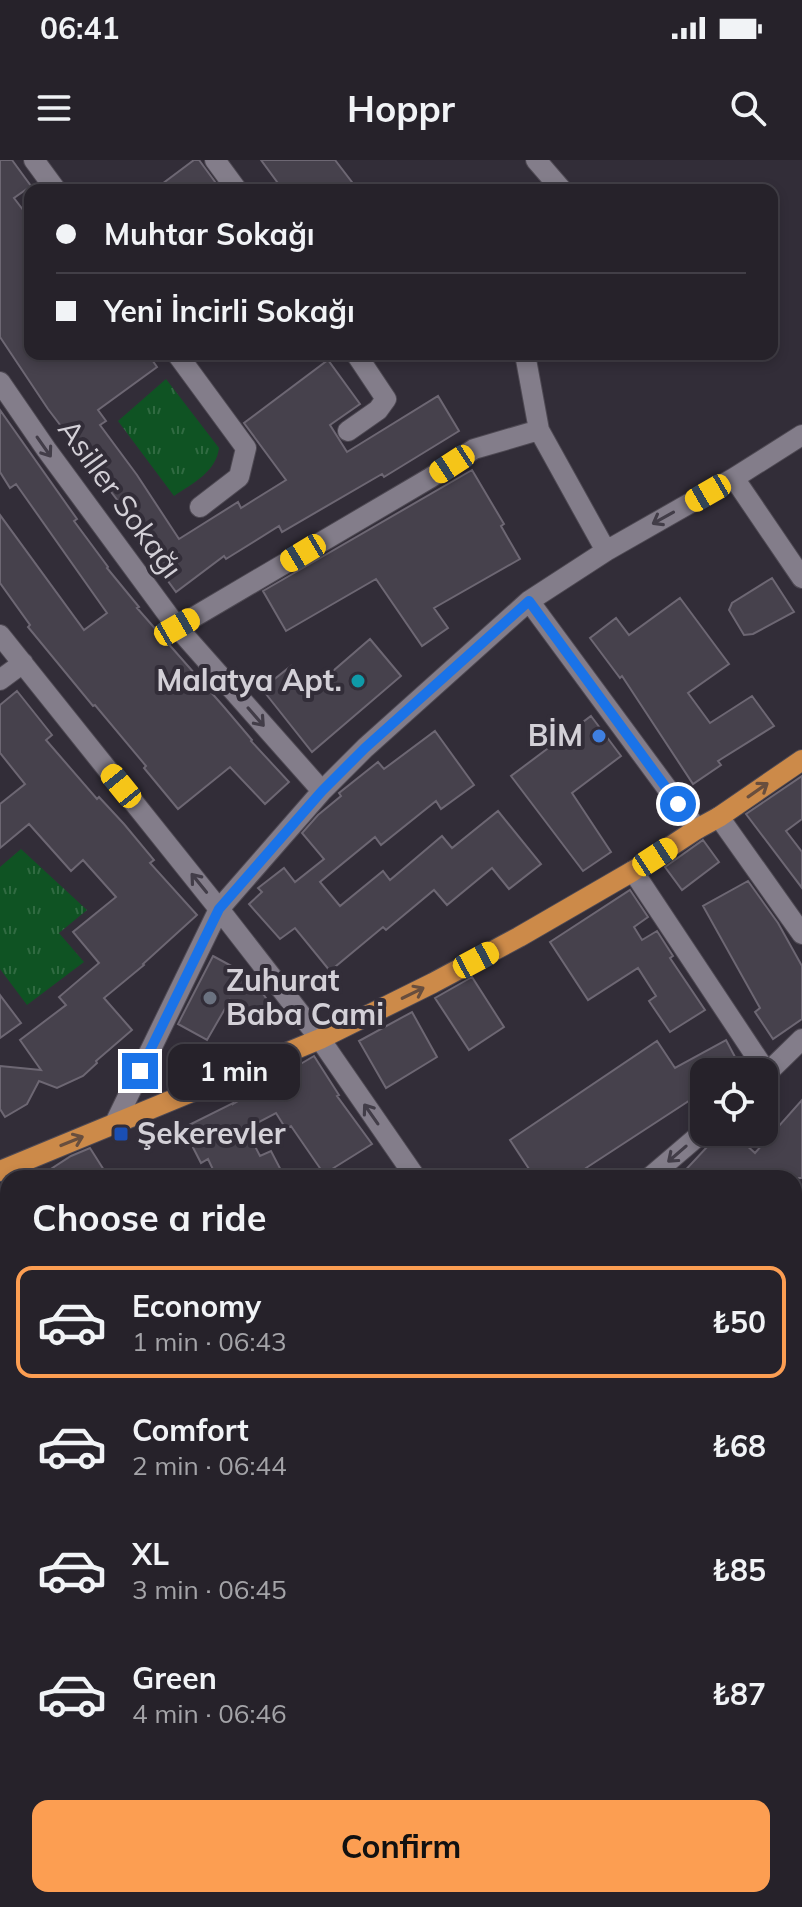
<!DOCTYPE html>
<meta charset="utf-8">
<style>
:root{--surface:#26222a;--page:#322f36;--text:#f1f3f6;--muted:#a4a4a8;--line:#423f47;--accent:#fc9e52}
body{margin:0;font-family:Mulish,sans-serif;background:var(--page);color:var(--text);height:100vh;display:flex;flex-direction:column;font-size:30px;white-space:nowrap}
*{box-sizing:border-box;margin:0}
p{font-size:26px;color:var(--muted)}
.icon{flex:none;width:44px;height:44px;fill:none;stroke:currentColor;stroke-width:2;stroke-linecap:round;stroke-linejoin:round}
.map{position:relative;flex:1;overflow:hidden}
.details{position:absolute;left:0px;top:1010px;width:802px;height:738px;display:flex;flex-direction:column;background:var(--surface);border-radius:24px 24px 0 0;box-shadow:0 4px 12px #0003,0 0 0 2px var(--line)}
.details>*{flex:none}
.banner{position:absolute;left:24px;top:24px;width:754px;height:176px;border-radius:16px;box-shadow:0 4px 12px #0003,0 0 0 2px var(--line);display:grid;align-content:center;height:176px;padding:0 32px;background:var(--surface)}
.buttons{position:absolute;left:690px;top:898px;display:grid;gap:16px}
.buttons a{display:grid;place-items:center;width:88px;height:88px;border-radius:16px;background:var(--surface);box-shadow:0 4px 12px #0003,0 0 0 2px var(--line);font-size:40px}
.end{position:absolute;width:36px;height:36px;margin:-18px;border:10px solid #1a73e8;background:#fff;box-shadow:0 0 0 4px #fff}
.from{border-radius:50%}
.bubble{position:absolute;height:56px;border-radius:16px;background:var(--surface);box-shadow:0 4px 12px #0003,0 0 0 2px var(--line);font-size:26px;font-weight:700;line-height:56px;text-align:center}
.car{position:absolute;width:24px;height:48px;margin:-24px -12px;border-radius:10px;box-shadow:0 0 6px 2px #0007;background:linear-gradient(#f5c518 24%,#345 0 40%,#f5c518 0 76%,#345 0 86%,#f5c518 0)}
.banner b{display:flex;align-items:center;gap:28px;height:76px;font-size:30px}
.banner b+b{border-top:2px solid var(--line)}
.banner i{width:20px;height:20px;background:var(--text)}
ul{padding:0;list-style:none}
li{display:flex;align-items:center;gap:24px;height:112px;margin:0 16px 12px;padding:0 16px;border:4px solid transparent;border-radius:16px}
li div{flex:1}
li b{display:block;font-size:30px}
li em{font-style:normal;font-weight:700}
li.on{border-color:var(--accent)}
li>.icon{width:72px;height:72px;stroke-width:1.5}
h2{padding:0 32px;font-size:36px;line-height:96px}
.primary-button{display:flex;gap:16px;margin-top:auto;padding:16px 32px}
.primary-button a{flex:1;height:92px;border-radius:16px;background:var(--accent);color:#111;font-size:32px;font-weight:700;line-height:92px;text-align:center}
.status{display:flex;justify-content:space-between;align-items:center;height:56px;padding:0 40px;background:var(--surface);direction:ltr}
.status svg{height:22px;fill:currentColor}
header{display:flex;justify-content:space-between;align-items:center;height:104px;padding:0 32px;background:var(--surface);font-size:36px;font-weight:700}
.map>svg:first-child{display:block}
.grass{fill:url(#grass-tufts)}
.forest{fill:url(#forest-crowns)}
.building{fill:#46414c;stroke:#6d6773;stroke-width:2}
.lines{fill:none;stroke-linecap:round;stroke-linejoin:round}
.minor-casing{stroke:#4e4953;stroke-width:22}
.major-casing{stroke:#4e4953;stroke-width:22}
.minor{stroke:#837d8a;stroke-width:20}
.major{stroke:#cc8a49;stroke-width:20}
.oneway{stroke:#423d48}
.oneway2{stroke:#684e3e}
.route{stroke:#1a73e8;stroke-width:10}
.culture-dot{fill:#0f9aa8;stroke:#322d38;stroke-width:3}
.shop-dot{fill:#3f7fe0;stroke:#322d38;stroke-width:3}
.worship-dot{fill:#6b7280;stroke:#322d38;stroke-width:3}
.transit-dot{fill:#1a4fb4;stroke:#322d38;stroke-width:3}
.labels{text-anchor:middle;stroke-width:8;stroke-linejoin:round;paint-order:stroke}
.street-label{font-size:30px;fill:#d3d0d7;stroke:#322d38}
.poi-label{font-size:30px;font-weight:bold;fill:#d3d0d7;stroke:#322d38;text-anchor:end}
</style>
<div class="status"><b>06:41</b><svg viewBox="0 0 49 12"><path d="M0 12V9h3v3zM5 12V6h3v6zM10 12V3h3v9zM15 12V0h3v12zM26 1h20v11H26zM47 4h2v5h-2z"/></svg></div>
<header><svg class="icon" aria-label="menu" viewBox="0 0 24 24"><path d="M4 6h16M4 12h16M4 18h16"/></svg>Hoppr<svg class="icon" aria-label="search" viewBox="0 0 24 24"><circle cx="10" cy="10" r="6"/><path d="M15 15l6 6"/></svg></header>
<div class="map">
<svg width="802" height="1747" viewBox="0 0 802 1747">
<defs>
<pattern id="grass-tufts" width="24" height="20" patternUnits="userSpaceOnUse" patternTransform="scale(2)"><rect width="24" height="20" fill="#0f5323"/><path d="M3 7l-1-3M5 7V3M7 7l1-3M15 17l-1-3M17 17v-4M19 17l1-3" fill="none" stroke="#316b42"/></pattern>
<pattern id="forest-crowns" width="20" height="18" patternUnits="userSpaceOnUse" patternTransform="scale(2)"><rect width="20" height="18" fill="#1c7535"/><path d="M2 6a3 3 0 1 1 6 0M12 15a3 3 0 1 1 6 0" fill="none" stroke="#478e5b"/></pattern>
</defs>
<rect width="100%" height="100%" fill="#322d38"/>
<path class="grass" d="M 166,219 L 219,288 C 216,312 193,323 174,336 L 118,261 Z
M 21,689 L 87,750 L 59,773 L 84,802 L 27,845 L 0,809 L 0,707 Z"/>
<path class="forest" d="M 802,1173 L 802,1747 L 351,1747 L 352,1740 L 794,1740 L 794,1182 Z"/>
<path class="building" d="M 0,0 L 12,0 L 31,26 L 14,38 L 30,59 L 30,194 L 148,194 L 157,207 L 98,250 L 106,261 L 100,265 L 137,315 L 179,379 L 238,342 L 241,348 L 286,320 L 244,263 L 328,200 L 360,244 L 330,265 L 347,292 L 438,236 L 459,271 L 384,317 L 382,314 L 282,372 L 279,366 L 226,399 L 224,396 L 176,432 L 152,399 L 153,398 L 118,347 L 121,345 L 48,249 L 0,177 Z
M 194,0 L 199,0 L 221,30 L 154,30 Z
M 261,0 L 335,0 L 358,30 L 283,30 Z
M 0,250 L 77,359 L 74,361 L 108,407 L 107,408 L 139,447 L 137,448 L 224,547 L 252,580 L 251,581 L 289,622 L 265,644 L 230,607 L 178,649 L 144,608 L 146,606 L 95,545 L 93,546 L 28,467 L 30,465 L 0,423 L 0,355 L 84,470 L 107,453 L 16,324 L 10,328 L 0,312 Z
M 472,310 L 504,364 L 501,366 L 520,399 L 434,448 L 448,468 L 422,486 L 376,419 L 286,471 L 263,431 Z
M 772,418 L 794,452 L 753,474 L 744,475 L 729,450 L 732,443 Z
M 680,438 L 729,504 L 688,533 L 710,563 L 752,536 L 774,566 L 718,601 L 721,605 L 693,624 L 622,516 L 620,518 L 590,478 L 616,458 L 629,475 Z
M 370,479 L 401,516 L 312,592 L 262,529 L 291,506 L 311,530 Z
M 17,531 L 52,575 L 46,580 L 97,639 L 99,637 L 124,664 L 154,700 L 150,703 L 197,755 L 143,804 L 144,805 L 104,838 L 132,870 L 96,901 L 97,903 L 83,916 L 57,928 L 39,921 L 27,944 L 5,957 L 0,949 L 0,906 L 41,910 L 20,880 L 66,845 L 59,837 L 99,803 L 73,772 L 116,737 L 83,700 L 71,711 L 29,664 L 0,688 L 0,644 L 25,624 L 0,593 L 0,545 Z
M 591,556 L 621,596 L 572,633 L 611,692 L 583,711 L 511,616 Z
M 435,571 L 474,625 L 441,649 L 436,641 L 381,685 L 375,677 L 320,722 L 340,746 L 383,711 L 390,720 L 442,676 L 452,688 L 498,651 L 541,704 L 509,729 L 492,708 L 447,745 L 434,730 L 386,770 L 383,767 L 330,811 L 295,768 L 280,779 L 249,744 L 262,732 L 258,728 L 284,708 L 295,722 L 324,699 L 302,673 L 318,655 L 341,636 L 339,633 L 378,602 L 384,609 Z
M 802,616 L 802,659 L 786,671 L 802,692 L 802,728 L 746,654 Z
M 703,680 L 719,702 L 682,730 L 665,707 Z
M 748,721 L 778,763 L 802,806 L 802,859 L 773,879 L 755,852 L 760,848 L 703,746 Z
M 630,730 L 648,757 L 634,767 L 642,780 L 657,771 L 673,796 L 670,798 L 705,850 L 670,872 L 649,841 L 656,836 L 638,808 L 588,840 L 550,782 Z
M 213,796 L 250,816 L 271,845 L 246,862 L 230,840 L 207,880 L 178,864 Z
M 472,817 L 504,867 L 469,890 L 435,838 Z
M 0,835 L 21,863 L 0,878 Z
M 412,852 L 437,897 L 386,928 L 359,881 Z
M 726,880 L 743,912 L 704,912 L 704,931 L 586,1008 L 588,1011 L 578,1018 L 535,1018 L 510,980 L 657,881 L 675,908 Z
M 314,896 L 339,935 L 337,936 L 372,984 L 324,1014 L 291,966 L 286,969 L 276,953 L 246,969 L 260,996 L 271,991 L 285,1018 L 217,1018 L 208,999 L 201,1003 L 183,968 L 233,943 L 233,944 Z
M 802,940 L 802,1018 L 678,1018 L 721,972 L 732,972 L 755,993 Z
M 90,988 L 109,1018 L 37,1018 L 71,996 Z"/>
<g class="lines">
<g class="minor-casing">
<path id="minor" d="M 34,0 L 56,30
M 215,0 L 237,30
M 536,0 L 562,30
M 177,194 L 246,288 L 239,317 L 200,347
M 525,194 L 539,270 L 606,391
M 0,222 L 46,289 L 177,467 L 322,631
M 348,271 L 378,250 L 386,239 L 356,194
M 734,318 L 802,418
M 529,441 L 697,669
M 177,467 L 430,318 L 474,289 L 539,270
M 0,475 L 219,749 L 320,879 L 416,1018
M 0,520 L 23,503
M 719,657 L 802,774
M 633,711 L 767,913
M 764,916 L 802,879
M 114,965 L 219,749 L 322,631 L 365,588 L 529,441 L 606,391 L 734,318 L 802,275
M 649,1018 L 704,971
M 794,1136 L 802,1126
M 0,1205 L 8,1202
M 0,1422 L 8,1418
M 794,1639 L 802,1632
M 0,1648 L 8,1644
M 309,1740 L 311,1747
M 274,1747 L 280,1740
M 647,1747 L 659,1740"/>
</g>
<g class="major-casing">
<path id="major" d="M 0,1011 L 320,879 L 433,823 L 519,777 L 633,711 L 697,669 L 719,657 L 802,600"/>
</g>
<use href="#minor" class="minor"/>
<use href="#major" class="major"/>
</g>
<defs><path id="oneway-shaft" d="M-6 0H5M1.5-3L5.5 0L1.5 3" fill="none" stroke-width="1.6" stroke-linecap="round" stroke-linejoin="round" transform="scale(2)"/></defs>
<g class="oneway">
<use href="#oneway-shaft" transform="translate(44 287) rotate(55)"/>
<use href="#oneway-shaft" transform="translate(663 358) rotate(151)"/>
<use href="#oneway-shaft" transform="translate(256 557) rotate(49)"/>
<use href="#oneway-shaft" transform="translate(199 723) rotate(-129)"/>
<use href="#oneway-shaft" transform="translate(371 954) rotate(-125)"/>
<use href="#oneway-shaft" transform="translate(677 994) rotate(139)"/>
</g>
<g class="oneway2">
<use href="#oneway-shaft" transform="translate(758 630) rotate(-35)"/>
<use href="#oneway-shaft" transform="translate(413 833) rotate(-26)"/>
<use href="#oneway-shaft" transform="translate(72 981) rotate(-22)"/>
</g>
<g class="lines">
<path class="route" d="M 140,911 L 219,749 L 322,631 L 365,588 L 529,441 L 678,644"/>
</g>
<circle class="culture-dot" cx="358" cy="521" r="8"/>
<circle class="shop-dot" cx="599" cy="576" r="8"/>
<circle class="worship-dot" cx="210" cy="838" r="8"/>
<rect class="transit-dot" x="113" y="966" width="16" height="16" rx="4"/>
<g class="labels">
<g class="street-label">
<text transform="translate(120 339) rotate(54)" y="10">Asiller Sokağı</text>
</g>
<g class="poi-label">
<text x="342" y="531">Malatya Apt.</text>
<text x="583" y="586">BİM</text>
<text x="226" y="831" text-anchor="start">Zuhurat<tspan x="226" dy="34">Baba Cami</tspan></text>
<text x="137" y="984" text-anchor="start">Şekerevler</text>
</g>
</g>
</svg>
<div class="buttons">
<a><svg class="icon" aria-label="locate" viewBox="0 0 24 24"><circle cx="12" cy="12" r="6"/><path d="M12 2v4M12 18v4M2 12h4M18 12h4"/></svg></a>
</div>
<i class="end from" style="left:678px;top:644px"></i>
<i class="end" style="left:140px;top:911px"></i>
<div class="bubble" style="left:168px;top:884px;width:132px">1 min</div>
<i class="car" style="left:452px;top:304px;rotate:237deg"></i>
<i class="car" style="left:708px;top:333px;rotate:240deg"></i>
<i class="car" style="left:303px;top:393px;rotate:239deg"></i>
<i class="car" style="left:177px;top:467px;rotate:60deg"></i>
<i class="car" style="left:121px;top:626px;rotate:321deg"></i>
<i class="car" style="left:655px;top:697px;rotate:57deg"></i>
<i class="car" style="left:476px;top:800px;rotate:62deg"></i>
<div class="banner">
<b><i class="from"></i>Muhtar Sokağı</b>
<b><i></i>Yeni İncirli Sokağı</b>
</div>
<section class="details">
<h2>Choose a ride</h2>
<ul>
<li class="on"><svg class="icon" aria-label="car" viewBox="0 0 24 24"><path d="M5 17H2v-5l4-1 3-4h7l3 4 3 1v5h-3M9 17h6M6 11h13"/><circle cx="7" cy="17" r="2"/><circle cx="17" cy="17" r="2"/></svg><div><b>Economy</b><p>1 min · 06:43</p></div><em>₺50</em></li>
<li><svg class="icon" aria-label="car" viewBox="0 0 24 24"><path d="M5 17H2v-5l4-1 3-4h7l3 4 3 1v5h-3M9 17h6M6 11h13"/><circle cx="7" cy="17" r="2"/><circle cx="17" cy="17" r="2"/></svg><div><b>Comfort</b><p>2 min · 06:44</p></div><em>₺68</em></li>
<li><svg class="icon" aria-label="car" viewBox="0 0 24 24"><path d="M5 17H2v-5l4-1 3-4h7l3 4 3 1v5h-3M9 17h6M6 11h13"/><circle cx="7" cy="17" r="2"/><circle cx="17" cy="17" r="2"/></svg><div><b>XL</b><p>3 min · 06:45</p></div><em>₺85</em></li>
<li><svg class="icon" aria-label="car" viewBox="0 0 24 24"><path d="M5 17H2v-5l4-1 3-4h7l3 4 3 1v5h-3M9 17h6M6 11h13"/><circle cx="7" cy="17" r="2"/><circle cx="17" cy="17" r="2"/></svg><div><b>Green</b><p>4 min · 06:46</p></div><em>₺87</em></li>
</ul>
<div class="primary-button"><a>Confirm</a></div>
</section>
</div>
